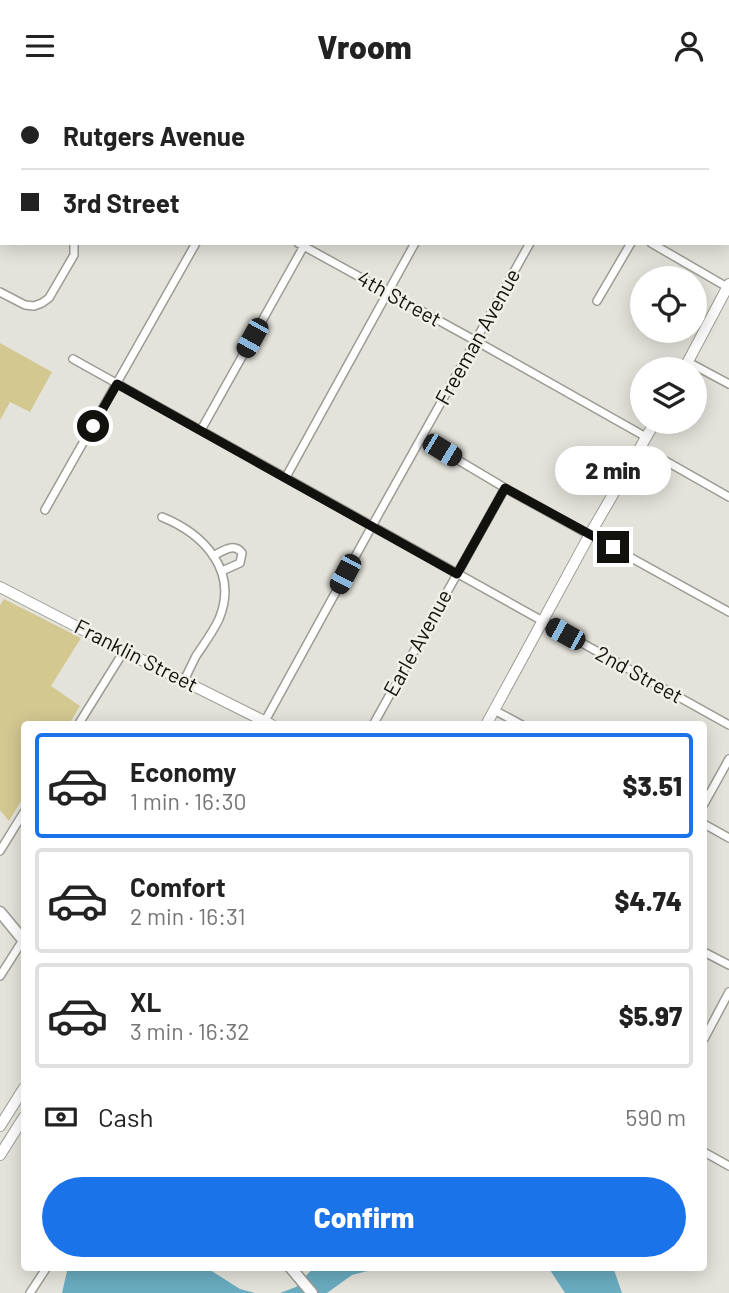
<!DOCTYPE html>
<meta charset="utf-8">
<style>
:root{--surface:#fff;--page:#f2f2f2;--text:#222;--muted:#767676;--line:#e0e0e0;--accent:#1a73e8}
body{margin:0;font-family:Barlow,sans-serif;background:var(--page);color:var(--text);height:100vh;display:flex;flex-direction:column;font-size:26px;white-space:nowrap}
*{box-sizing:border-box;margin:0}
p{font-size:23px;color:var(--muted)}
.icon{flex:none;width:38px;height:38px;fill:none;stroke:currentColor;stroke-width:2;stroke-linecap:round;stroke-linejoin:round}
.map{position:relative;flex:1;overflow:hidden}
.side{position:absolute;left:21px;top:630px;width:686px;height:550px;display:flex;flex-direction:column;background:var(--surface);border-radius:7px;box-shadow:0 4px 18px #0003}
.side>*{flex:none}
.banner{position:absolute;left:0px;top:0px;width:730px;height:154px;box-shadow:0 4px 18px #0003;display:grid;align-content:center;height:154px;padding:0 21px;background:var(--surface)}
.fabs{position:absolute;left:630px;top:175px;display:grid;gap:14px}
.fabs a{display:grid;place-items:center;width:77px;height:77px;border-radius:50%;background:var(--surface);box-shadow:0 4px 18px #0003;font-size:35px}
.end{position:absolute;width:32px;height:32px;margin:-16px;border:9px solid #11110e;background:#fff;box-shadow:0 0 0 4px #fff}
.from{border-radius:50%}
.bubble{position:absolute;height:49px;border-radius:24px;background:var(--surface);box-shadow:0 4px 18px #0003;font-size:23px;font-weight:800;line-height:49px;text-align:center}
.car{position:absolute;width:21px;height:42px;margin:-21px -10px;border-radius:9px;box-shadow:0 0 5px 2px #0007;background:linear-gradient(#222 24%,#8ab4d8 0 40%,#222 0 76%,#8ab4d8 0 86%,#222 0)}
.banner b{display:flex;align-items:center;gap:24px;height:66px;font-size:26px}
.banner b+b{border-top:2px solid var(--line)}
.banner i{width:18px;height:18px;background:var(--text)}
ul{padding:12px 0 0;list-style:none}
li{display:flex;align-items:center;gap:21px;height:105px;margin:0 14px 10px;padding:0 7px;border:4px solid var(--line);border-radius:7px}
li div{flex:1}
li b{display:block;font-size:26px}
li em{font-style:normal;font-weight:800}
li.on{border-color:var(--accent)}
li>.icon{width:63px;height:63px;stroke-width:1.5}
.pay{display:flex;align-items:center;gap:18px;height:77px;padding:0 21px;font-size:26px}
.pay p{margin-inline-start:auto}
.button{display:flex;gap:14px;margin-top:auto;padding:14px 21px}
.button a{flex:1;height:80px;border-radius:42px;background:var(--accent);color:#fff;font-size:28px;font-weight:800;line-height:80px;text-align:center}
header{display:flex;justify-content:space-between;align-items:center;height:91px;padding:0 21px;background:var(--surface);font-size:32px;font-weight:800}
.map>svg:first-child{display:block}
.built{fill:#dedbcb}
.green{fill:#d4c891}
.water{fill:#6aacc0}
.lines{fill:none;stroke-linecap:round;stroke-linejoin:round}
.street-casing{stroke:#9d9c94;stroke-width:10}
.secondary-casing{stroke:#9d9c94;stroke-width:12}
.primary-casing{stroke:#9d9c94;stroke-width:13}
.street{stroke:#fff;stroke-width:7}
.secondary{stroke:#fff;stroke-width:10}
.primary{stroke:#fff;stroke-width:10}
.rail-casing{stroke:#706f6a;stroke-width:5}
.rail{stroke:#f1f0e8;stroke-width:2.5;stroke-dasharray:8;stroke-linecap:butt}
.route{stroke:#11110e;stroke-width:9}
.labels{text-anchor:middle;stroke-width:5;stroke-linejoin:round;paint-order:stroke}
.street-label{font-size:21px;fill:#11110e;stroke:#f1f0e8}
</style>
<header><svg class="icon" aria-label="menu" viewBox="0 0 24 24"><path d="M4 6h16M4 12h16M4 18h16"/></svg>Vroom<svg class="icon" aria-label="person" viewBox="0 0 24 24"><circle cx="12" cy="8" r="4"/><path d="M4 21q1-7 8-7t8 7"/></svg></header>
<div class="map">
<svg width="729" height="1202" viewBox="0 0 729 1202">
<rect width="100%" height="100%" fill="#e4e3db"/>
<path class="built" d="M 504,0 L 675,0 L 676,2 L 506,2 Z
M 680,0 L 729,0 L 729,103 L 728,2 L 681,2 Z"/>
<path class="green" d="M 0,252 L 52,281 L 30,321 L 10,311 L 0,329 Z
M 4,508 L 81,547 L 51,595 L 80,615 L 69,633 L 24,634 L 24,705 L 9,730 L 0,719 L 0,514 Z"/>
<path class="water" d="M 68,1176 L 203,1176 L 207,1177 L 240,1198 L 255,1202 L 62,1202 Z
M 314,1176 L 383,1176 L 352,1184 L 327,1202 L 280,1202 L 296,1196 Z
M 548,1176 L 613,1176 L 622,1202 L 565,1202 Z"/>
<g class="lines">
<g class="street-casing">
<path id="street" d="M 496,0 L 499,2
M 45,2 L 47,0
M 280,2 L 281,0
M 390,2 L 391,0
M 0,59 L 2,56
M 0,100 L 2,101
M 298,152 L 476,250 L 646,346
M 651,152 L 727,196
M 0,201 L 25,214 L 34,215 L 42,212 L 49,207 L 74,164 L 74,152
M 597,210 L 631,152
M 73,268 L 729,634
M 688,271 L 729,293
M 201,339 L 305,153
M 421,347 L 505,397 L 729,521
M 641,356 L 729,406
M 286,386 L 415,152
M 45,419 L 196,152
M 162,426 C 204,443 239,480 219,528 C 213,541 204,553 196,565 C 192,573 188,581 184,590
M 213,465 C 223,460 234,451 242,462 L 240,472 L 222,480
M 494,619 L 522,634
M 265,630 L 372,435 L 530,152
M 78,634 L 124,560
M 373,634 L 505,397
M 704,713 L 729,668
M 704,733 L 729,747
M 0,760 L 24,721
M 704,861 L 729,874
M 0,885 L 23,849
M 704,948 L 729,901
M 704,1061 L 729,1075
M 30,1202 L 47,1176"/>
</g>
<g class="secondary-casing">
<path id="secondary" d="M 684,278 L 729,193
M 0,496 L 124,560 L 272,634
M 486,634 L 590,443 L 655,331
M 0,1035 L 24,997
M 0,1064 L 24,1026"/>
</g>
<g class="primary-casing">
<path id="primary" d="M 0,821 L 24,850
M 290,1176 L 312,1202"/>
</g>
<use href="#street" class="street"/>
<use href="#secondary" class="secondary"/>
<use href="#primary" class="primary"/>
<g class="rail-casing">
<path id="rail" d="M 705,0 L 706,2
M 717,0 L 718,2
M 728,23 L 729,25
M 728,46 L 729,48"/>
</g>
<use href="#rail" class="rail"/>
</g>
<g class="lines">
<path class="route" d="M 93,335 L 117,293 L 457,483 L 505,397 L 613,456"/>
</g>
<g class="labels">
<g class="street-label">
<text transform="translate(399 208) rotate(29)" y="7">4th Street</text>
<text transform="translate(478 246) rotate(-61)" y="7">Freeman Avenue</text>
<text transform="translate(418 552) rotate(-61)" y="7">Earle Avenue</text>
<text transform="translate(136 565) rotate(27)" y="7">Franklin Street</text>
<text transform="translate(639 584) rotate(29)" y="7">2nd Street</text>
</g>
</g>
</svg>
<div class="fabs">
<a><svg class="icon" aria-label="locate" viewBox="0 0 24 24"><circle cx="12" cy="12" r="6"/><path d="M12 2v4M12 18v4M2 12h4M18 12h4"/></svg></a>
<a><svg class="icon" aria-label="layers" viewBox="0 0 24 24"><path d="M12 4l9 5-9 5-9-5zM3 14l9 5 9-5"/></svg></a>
</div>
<i class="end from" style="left:93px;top:335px"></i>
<i class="end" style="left:613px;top:456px"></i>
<div class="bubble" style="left:555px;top:355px;width:116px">2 min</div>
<i class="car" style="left:252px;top:247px;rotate:209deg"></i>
<i class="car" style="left:442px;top:359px;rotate:121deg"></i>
<i class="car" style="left:345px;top:483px;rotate:208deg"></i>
<i class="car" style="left:565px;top:543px;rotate:299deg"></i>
<div class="banner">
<b><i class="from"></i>Rutgers Avenue</b>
<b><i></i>3rd Street</b>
</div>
<section class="side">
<ul>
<li class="on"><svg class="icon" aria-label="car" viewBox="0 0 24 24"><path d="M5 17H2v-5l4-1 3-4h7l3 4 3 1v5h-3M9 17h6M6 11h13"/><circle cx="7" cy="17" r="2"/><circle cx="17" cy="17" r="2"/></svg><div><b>Economy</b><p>1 min · 16:30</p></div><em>$3.51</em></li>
<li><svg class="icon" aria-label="car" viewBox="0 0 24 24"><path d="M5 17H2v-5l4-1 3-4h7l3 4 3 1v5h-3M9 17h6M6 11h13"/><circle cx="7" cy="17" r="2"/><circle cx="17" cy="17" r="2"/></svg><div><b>Comfort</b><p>2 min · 16:31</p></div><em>$4.74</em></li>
<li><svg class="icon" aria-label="car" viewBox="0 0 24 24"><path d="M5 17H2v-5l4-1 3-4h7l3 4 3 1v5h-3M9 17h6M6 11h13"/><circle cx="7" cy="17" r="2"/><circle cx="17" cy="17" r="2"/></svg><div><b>XL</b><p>3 min · 16:32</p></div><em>$5.97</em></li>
</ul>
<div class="pay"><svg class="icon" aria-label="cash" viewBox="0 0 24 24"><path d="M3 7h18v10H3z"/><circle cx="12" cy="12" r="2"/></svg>Cash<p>590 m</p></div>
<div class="button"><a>Confirm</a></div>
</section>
</div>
